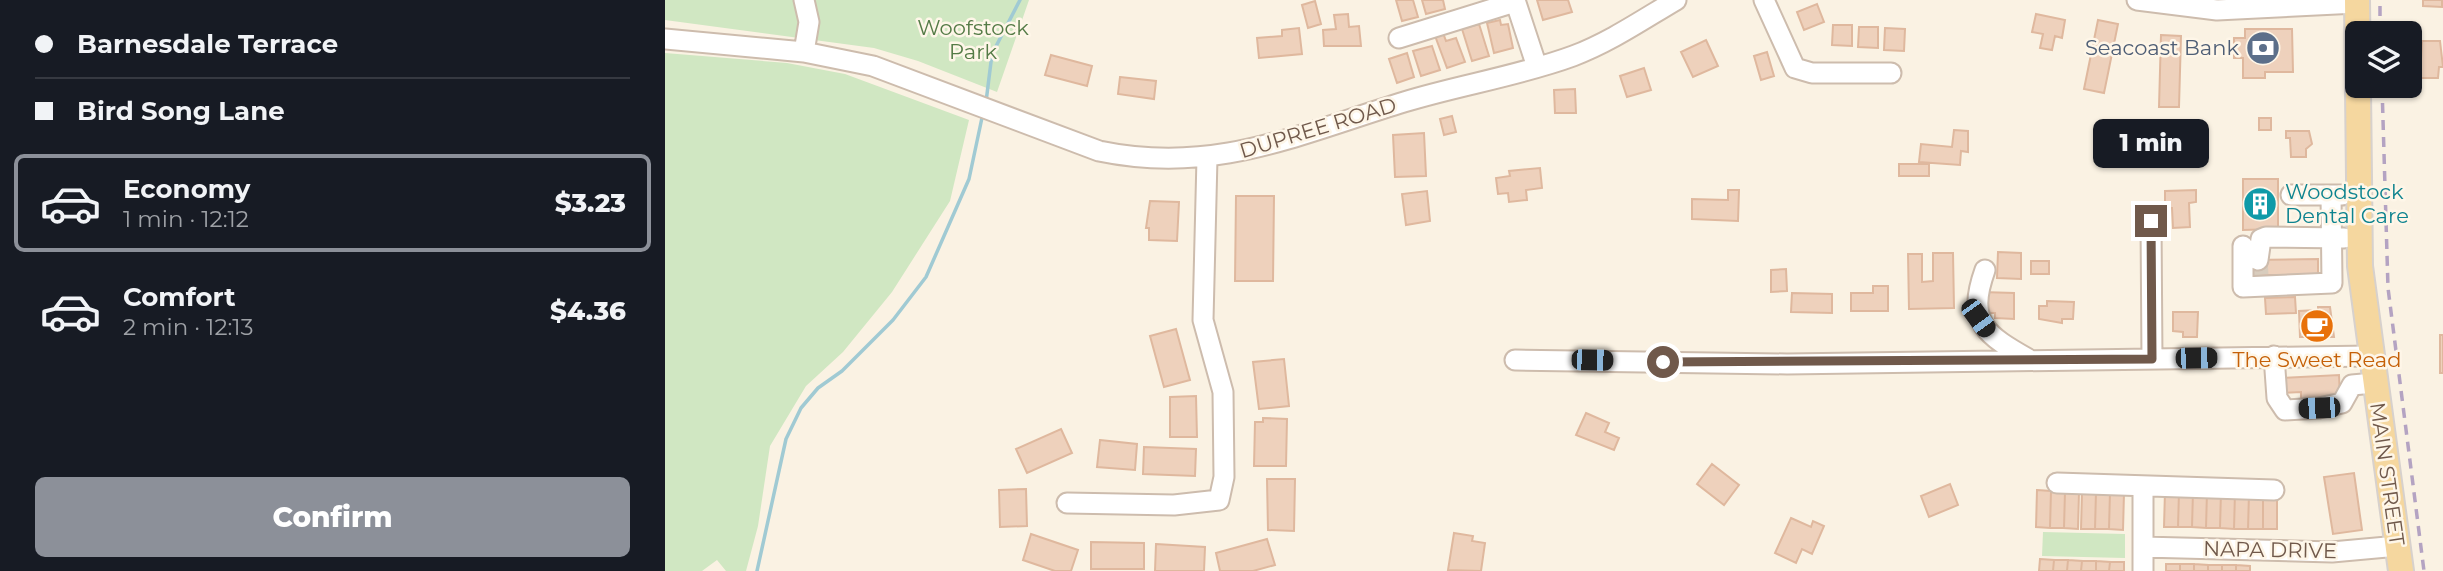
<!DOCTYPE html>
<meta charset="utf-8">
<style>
:root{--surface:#171b24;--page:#242831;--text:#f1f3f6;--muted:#9ea1a6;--line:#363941;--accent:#8c9099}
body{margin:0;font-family:Montserrat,sans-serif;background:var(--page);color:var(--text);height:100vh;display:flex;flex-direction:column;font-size:26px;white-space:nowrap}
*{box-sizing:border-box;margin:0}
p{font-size:23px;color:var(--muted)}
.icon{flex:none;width:38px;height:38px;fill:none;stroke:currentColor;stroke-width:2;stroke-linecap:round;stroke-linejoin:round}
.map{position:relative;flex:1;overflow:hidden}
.sheet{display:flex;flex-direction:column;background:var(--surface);width:665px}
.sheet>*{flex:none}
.guide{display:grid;align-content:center;height:154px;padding:0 35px;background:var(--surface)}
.controls{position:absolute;left:1680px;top:21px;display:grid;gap:14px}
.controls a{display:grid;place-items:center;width:77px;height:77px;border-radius:10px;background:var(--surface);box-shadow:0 2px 5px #0004;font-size:35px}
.end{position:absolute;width:32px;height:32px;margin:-16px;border:9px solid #70594b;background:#fff;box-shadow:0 0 0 4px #fff}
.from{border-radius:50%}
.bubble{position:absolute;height:49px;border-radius:10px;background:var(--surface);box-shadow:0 2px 5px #0004;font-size:23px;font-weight:800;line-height:49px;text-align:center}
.car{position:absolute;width:21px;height:42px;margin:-21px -10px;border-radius:9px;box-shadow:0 0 5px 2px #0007;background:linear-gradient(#222 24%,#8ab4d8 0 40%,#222 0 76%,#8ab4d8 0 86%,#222 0)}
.guide b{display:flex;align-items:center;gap:24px;height:66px;font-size:26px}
.guide b+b{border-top:2px solid var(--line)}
.guide i{width:18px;height:18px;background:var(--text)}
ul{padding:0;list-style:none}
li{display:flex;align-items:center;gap:21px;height:98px;margin:0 14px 10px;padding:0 21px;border:4px solid transparent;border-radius:10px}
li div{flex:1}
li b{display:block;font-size:26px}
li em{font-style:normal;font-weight:800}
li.current{border-color:var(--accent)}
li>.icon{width:63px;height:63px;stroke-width:1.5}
.button{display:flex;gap:14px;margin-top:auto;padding:14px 35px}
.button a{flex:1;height:80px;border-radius:10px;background:var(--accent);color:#fff;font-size:28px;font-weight:800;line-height:80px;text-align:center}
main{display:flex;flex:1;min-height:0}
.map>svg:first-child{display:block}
.green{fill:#d0e7c2}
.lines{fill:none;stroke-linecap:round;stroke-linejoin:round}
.stream{stroke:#a0cad3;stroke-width:3.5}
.building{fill:#eed1bc;stroke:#dfb89e;stroke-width:2}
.minor-tunnel{stroke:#d8ccbd;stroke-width:19;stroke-dasharray:19 10;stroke-linecap:butt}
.minor-casing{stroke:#cdbcad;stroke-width:23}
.major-casing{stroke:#d7d1cd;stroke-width:28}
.minor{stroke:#fff;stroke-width:19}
.major{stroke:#f5d79f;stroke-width:24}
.rail{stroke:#b4a3c2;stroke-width:3.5;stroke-dasharray:10 7;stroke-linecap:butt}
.route{stroke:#70594b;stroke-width:9}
.labels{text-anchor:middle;stroke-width:5;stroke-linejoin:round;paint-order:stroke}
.park-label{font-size:21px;fill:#547b46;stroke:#fef6e8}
.service-label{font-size:21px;fill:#4e5e75;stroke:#fef6e8;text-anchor:end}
.street-label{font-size:21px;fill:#70594b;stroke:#fef6e8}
.culture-label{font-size:21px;fill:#0d838f;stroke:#fef6e8;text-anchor:start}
.food-label{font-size:21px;fill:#c56008;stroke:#fef6e8}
</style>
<main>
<section class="sheet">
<div class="guide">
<b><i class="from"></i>Barnesdale Terrace</b>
<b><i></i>Bird Song Lane</b>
</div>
<ul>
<li class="current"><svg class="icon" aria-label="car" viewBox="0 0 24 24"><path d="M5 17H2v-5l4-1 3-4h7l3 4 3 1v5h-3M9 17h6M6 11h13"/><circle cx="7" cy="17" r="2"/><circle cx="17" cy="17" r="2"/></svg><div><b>Economy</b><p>1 min · 12:12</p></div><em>$3.23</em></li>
<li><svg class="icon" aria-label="car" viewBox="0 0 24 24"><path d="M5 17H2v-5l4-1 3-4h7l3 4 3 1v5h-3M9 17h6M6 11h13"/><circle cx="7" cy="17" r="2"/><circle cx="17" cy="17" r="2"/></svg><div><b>Comfort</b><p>2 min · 12:13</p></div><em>$4.36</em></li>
</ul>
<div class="button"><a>Confirm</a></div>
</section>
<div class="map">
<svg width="1778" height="571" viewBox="0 0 1778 571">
<rect width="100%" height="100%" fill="#faf2e3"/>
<path class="green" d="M 0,0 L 364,0 L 332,92 L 253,61 L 209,48 L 0,20 Z
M 0,53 L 122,63 L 180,74 L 304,120 L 285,201 L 227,292 L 178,352 L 141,386 L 105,446 L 93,526 L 81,571 L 61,571 L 52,560 L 37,571 L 0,571 Z
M 1378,532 L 1460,534 L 1460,558 L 1377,556 Z"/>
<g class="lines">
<path class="stream" d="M 321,102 L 327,54 L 355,0
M 92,571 L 121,439 L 136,408 L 153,388 L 177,371 L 228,320 L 261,277 L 304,179 L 318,113"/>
</g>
<path class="building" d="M 731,0 L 748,0 L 753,17 L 737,21 Z
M 757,0 L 778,0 L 780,9 L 761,14 Z
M 872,0 L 903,0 L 907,12 L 878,20 Z
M 1758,0 L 1777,0 L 1777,7 L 1758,6 Z
M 650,1 L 656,24 L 643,28 L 637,5 Z
M 1152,4 L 1159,22 L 1139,30 L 1132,12 Z
M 683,14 L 684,27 L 694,26 L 696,46 L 659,46 L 658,30 L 671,29 L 669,15 Z
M 1371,14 L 1400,20 L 1397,38 L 1390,36 L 1387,50 L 1375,48 L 1378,34 L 1367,32 Z
M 835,20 L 836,25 L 843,24 L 848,48 L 829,53 L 822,23 Z
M 1433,20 L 1453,24 L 1439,93 L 1419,89 Z
M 814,24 L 824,56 L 807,61 L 797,29 Z
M 1168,25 L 1187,25 L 1187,46 L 1167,45 Z
M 1194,27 L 1213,27 L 1213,48 L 1193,47 Z
M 634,28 L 637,54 L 594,58 L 592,38 L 617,36 L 617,30 Z
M 1220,28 L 1240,29 L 1239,51 L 1219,50 Z
M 1580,29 L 1627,29 L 1628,72 L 1600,72 L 1600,78 L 1578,78 L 1578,58 L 1569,58 L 1569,38 L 1580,38 Z
M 777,30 L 781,41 L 791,38 L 800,62 L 782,68 L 769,33 Z
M 1496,35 L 1516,36 L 1514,107 L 1494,107 Z
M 1041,40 L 1053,66 L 1028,77 L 1016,52 Z
M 1757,41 L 1775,41 L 1778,67 L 1774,67 L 1773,78 L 1755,78 Z
M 767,46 L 775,70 L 756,76 L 748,51 Z
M 1102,52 L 1109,76 L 1096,80 L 1089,56 Z
M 742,53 L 749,77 L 732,83 L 724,59 Z
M 386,55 L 427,66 L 422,86 L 380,75 Z
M 979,68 L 986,90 L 962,97 L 955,76 Z
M 455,77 L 491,81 L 489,99 L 453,94 Z
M 910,89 L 911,113 L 890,113 L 889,90 Z
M 787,116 L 791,132 L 779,135 L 775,119 Z
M 1594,118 L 1606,118 L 1606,130 L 1594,130 Z
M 1289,130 L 1303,131 L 1303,152 L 1296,151 L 1295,165 L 1254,162 L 1256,144 L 1287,147 Z
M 1621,131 L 1644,131 L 1647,144 L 1641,149 L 1641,157 L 1626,157 L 1625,138 L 1621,138 Z
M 759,133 L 761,176 L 730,177 L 728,135 Z
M 1234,164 L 1264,164 L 1264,176 L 1234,176 Z
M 875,168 L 877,188 L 861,190 L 862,200 L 844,202 L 843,193 L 833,194 L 831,178 L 845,176 L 844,171 Z
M 1578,179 L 1613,179 L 1613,229 L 1578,230 Z
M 1063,190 L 1074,190 L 1073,221 L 1027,219 L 1027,199 L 1063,200 Z
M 1531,190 L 1531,202 L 1524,203 L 1525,227 L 1508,228 L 1507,208 L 1500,208 L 1500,191 Z
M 762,191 L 765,221 L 741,225 L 737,194 Z
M 571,196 L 609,196 L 608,281 L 570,281 Z
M 485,201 L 514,202 L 512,241 L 484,240 L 484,228 L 481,228 Z
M 1333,252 L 1356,253 L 1356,279 L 1332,278 Z
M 1268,253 L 1288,253 L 1289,308 L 1244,309 L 1243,254 L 1257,254 L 1257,282 L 1268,281 Z
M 1653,259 L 1653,275 L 1589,275 L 1589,260 Z
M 1366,261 L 1384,261 L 1384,274 L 1366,274 Z
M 1121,269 L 1122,291 L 1106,292 L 1106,270 Z
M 1208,286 L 1223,286 L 1223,311 L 1186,311 L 1186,293 L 1208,293 Z
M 1316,292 L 1349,293 L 1349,319 L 1330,318 L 1330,313 L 1322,313 Z
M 1127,293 L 1167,294 L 1167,313 L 1126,312 Z
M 1630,297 L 1631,313 L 1601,314 L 1600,298 Z
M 1382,301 L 1409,302 L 1408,319 L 1397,319 L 1397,323 L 1374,319 L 1374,306 L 1382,306 Z
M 1653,307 L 1665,307 L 1669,337 L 1635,337 L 1634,311 L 1653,310 Z
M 1508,312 L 1533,312 L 1532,337 L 1518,337 L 1518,332 L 1508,331 Z
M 511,329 L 525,380 L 499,387 L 485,336 Z
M 1775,335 L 1778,335 L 1778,373 L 1775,373 Z
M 619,359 L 624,406 L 594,409 L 588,362 Z
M 1674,375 L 1675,398 L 1636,400 L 1636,392 L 1616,393 L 1615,378 Z
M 531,396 L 532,437 L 505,437 L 505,397 Z
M 921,413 L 944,423 L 940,432 L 954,438 L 949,450 L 911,435 Z
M 598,418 L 622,419 L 621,466 L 589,466 L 590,422 L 598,422 Z
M 396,429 L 407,453 L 362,473 L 351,449 Z
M 435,440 L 472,444 L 470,470 L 432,467 Z
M 479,447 L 531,449 L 530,476 L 478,474 Z
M 1047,464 L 1074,485 L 1059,505 L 1032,484 Z
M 1689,473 L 1697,530 L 1668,534 L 1659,477 Z
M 602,479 L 630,479 L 629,531 L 603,530 Z
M 1285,484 L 1293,505 L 1264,517 L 1256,496 Z
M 361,489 L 362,526 L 335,527 L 334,490 Z
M 1372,490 L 1386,491 L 1385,528 L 1371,527 Z
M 1386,491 L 1400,491 L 1399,528 L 1385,528 Z
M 1400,491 L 1414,492 L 1413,529 L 1399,528 Z
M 1500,491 L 1514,492 L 1513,527 L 1499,527 Z
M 1417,492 L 1431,492 L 1430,529 L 1416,529 Z
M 1431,492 L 1445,492 L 1444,529 L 1430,529 Z
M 1445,492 L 1459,493 L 1458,530 L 1444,529 Z
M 1514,492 L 1528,492 L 1527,527 L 1513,527 Z
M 1528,492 L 1542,492 L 1541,528 L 1527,527 Z
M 1542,492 L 1556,492 L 1555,528 L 1541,528 Z
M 1556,492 L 1570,493 L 1569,529 L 1555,528 Z
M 1570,493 L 1584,493 L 1583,529 L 1569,529 Z
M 1584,493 L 1598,494 L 1598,529 L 1583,529 Z
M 1598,494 L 1612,494 L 1612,529 L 1598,529 Z
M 1126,518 L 1146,527 L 1148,521 L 1159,526 L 1147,554 L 1137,549 L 1131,563 L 1110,553 Z
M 789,533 L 808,536 L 807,541 L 820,543 L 816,571 L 783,570 Z
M 366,534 L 413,550 L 406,571 L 390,571 L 358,560 Z
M 602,539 L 610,565 L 588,571 L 555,571 L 551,553 Z
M 426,542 L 479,543 L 479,569 L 426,569 Z
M 491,544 L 540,547 L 539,571 L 490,571 Z
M 1375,559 L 1389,560 L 1388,571 L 1374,571 Z
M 1389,560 L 1403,560 L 1402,571 L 1388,571 Z
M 1403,560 L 1417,561 L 1416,571 L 1402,571 Z
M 1417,561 L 1431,561 L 1431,571 L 1416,571 Z
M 1431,561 L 1445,562 L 1444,571 L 1431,571 Z
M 1445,562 L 1459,562 L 1459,571 L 1444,571 Z
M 1501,564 L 1515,564 L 1515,571 L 1501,571 Z
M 1515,564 L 1529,564 L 1529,571 L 1515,571 Z
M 1529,564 L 1543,565 L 1543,571 L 1529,571 Z
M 1543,565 L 1557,565 L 1557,571 L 1543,571 Z
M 1557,565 L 1571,565 L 1571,571 L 1557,571 Z
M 1571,565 L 1585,566 L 1585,571 L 1571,571 Z"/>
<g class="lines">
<path class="minor-tunnel" d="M 1593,260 L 1594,275"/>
<g class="minor-casing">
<path id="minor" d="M 139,0 L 144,22 L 139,52
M 850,0 L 872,67
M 1099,0 L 1130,68 L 1147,73 L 1226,73
M 1472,0 L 1552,10 L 1692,3
M 734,38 L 850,2
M 0,39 L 139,52 L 208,66 L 434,151 C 549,175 631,135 739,102 C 794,85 854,76 908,56 C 945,42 977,20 1011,0
M 1626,195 L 1677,195
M 1486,221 L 1487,359
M 1578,246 L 1578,287 L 1667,283 L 1666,195
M 1593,260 L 1596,239 L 1601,237 L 1679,238
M 1320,270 C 1301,323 1321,335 1365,360
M 1609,356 L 1612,398 L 1620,410 L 1654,408 L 1677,403 L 1687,385 L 1709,383
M 850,360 L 1122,364 L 1705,356
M 1392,483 L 1609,490
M 1478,486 L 1478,571
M 402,503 L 509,505 L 554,500 L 559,477 L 558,392 L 538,320 L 542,158
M 1478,547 L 1667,552 L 1733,546"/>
</g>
<g class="major-casing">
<path id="major" d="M 1692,0 L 1695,266 L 1736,571"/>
</g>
<use href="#minor" class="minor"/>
<use href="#major" class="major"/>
<path class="rail" d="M 1715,33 L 1715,0
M 1717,86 L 1723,288 L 1759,571"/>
</g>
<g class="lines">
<path class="route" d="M 998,362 L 1487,359 L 1486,221"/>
</g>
<defs>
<g id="bank-disc" transform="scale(1.75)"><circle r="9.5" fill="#5c6f8a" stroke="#fef6e8"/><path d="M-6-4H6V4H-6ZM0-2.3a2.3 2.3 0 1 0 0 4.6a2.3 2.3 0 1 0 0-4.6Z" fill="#fff"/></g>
<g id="building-disc" transform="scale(1.75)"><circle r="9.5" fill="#0f9aa8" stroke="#fef6e8"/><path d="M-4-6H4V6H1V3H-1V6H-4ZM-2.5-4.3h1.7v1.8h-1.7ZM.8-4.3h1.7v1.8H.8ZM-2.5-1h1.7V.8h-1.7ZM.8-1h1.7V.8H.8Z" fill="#fff"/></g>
<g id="cafe-disc" transform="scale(1.75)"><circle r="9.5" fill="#e8710a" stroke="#fef6e8"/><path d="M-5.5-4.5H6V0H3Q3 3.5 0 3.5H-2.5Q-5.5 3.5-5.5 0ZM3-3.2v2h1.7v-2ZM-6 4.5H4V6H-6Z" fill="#fff"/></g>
</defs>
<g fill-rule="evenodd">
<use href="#bank-disc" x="1598" y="48"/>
<use href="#building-disc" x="1595" y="204"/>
<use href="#cafe-disc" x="1652" y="326"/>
</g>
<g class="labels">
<g class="park-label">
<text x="308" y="35">Woofstock<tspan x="308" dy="24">Park</tspan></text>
</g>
<g class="service-label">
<text x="1574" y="55">Seacoast Bank</text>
</g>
<g class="street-label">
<text transform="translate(653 128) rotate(-17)" y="7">DUPREE ROAD</text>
<text transform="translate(1722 474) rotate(82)" y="7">MAIN STREET</text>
<text transform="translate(1605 550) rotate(1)" y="7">NAPA DRIVE</text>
</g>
<g class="culture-label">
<text x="1620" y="199">Woodstock<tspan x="1620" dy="24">Dental Care</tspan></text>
</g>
<g class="food-label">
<text x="1652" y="367">The Sweet Read</text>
</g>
</g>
</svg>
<div class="controls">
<a><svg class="icon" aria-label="layers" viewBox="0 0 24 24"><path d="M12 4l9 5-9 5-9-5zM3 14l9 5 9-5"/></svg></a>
</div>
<i class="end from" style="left:998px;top:362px"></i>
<i class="end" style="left:1486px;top:221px"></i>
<div class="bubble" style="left:1428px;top:119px;width:116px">1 min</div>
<i class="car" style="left:1313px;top:318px;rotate:144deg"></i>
<i class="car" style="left:1531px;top:358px;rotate:89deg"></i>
<i class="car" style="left:927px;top:360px;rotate:91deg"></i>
<i class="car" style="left:1654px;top:408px;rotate:268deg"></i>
</div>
</main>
